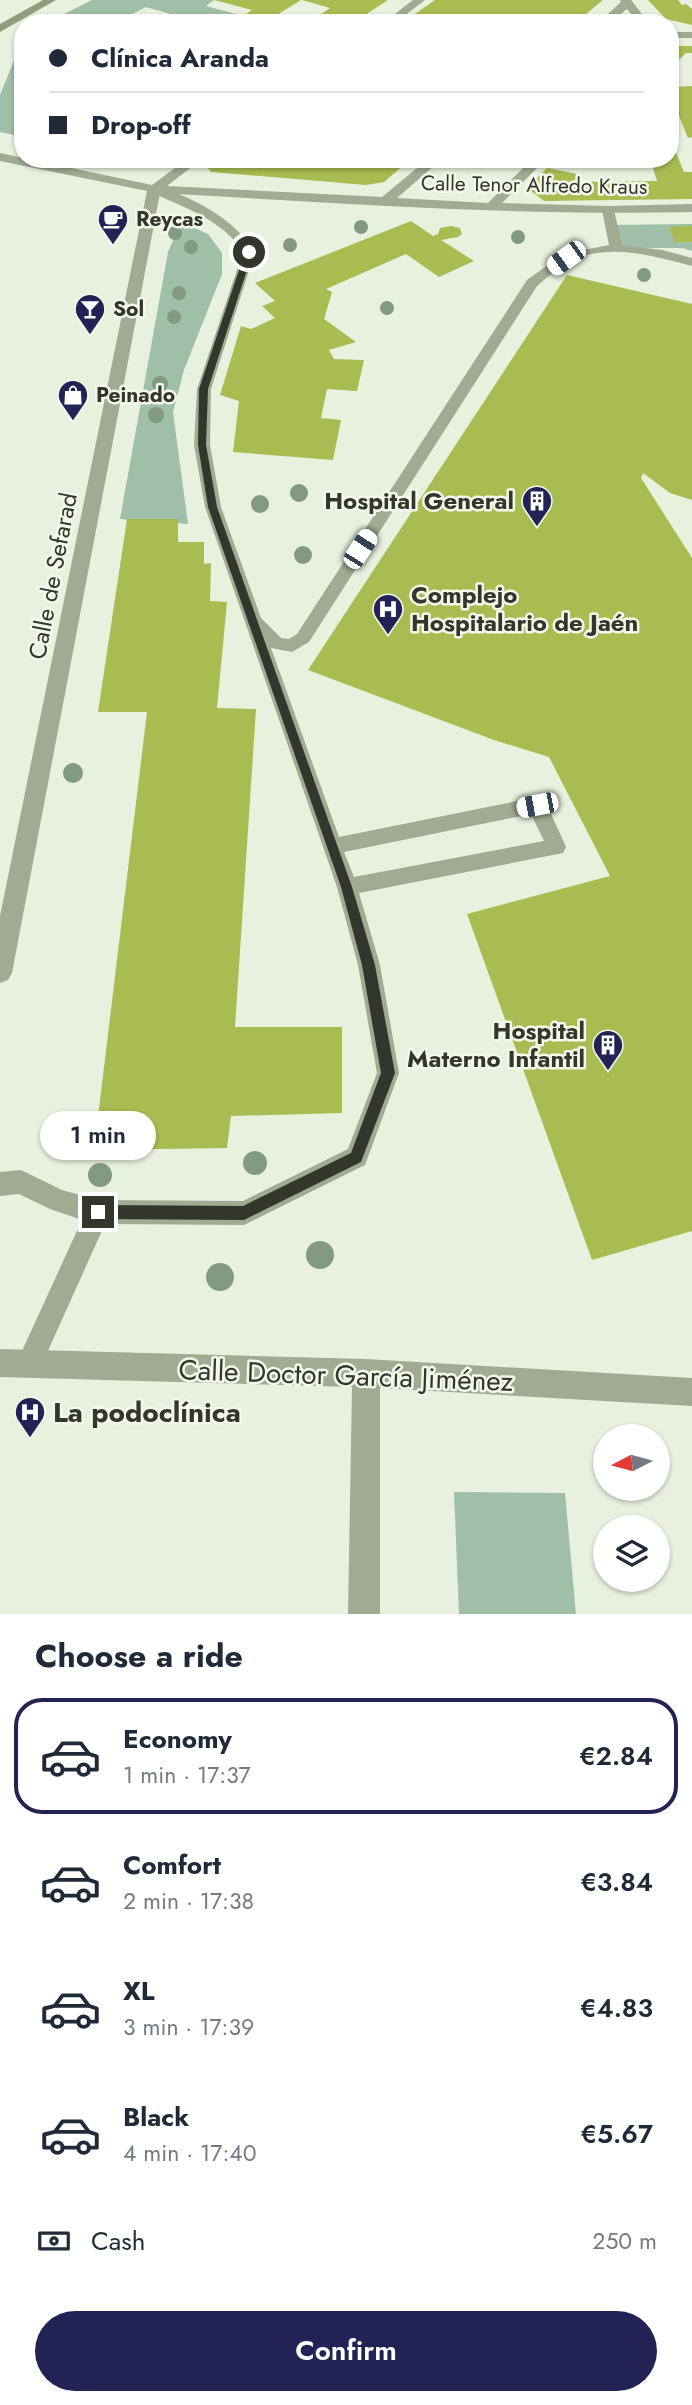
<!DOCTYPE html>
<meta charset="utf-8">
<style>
:root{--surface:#fff;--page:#f6f6f7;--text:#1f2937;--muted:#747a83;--line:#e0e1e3;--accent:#225}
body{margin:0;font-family:Jost,sans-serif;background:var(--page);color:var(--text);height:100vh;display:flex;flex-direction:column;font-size:26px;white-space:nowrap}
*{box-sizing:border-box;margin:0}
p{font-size:23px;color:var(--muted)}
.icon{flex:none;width:38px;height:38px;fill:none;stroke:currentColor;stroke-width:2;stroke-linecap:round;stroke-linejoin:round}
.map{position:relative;height:1614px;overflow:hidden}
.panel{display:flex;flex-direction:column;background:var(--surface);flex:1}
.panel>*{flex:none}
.guide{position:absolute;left:14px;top:14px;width:665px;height:154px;border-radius:28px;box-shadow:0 2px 5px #0004;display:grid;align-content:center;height:154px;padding:0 35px;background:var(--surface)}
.needle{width:46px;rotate:264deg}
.buttons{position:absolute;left:593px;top:1424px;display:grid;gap:14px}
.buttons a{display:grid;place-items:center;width:77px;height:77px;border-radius:50%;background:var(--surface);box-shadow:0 2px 5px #0004;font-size:35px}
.end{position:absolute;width:32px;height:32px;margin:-16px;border:9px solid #33362a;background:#fff;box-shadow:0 0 0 4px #fff}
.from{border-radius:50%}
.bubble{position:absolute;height:49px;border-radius:24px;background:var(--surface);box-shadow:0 2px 5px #0004;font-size:23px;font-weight:600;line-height:49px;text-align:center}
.car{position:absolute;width:21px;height:42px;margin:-21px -10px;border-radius:9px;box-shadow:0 0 5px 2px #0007;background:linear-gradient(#fff 24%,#345 0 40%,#fff 0 76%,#345 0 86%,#fff 0)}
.guide b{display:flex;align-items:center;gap:24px;height:66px;font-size:26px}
.guide b+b{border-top:2px solid var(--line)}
.guide i{width:18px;height:18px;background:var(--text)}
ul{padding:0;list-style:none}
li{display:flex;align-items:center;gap:21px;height:116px;margin:0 14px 10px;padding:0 21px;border:4px solid transparent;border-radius:28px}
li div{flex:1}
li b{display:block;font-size:26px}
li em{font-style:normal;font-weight:600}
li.selected{border-color:var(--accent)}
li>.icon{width:63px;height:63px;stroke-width:1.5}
h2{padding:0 35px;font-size:32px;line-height:84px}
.pay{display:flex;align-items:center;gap:18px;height:77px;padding:0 35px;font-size:26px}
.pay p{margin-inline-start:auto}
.button{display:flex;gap:14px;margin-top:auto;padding:14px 35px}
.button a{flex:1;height:80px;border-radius:42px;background:var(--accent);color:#fff;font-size:28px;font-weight:600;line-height:80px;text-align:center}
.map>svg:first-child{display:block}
.green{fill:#9fbfa8}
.building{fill:#a9bc51}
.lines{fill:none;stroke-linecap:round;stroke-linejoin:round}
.lane{fill:#a1ab91;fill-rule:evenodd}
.street{fill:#a1ab91;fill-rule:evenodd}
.secondary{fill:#929b7c;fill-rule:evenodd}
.tree{fill:#829a84}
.route{fill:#33362a}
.labels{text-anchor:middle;stroke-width:5;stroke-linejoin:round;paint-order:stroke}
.far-street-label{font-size:21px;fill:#33362a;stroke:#f2f9ea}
.far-poi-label{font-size:21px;font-weight:bold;fill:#33362a;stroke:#f2f9ea;text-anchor:start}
.poi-label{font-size:24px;font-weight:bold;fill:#33362a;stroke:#f2f9ea;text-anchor:end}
.street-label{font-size:24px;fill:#33362a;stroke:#f2f9ea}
.near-street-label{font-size:28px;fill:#33362a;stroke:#f2f9ea}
.near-poi-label{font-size:28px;font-weight:bold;fill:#33362a;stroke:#f2f9ea;text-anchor:start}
</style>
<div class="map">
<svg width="692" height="1614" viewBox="0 0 692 1614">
<rect width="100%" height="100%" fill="#e8f1de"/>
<path class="green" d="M 92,0 L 214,0 L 206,6 L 240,15 L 229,23 L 189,23 L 181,17 L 146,7 L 123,19 L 136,23 L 46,23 Z
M 23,38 L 23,137 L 0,132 L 0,95 Z
M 181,222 L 208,234 L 222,253 L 222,274 L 184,370 L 173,412 L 188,524 L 120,519 L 168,252 Z
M 692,224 L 692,251 L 682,248 L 616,248 L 611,225 Z
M 454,1492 L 565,1493 L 576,1614 L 459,1614 Z"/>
<path class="building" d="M 214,0 L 301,0 L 264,23 L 233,23 L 252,10 Z
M 302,0 L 388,0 L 353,23 L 308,23 L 330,8 Z
M 435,0 L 603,0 L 575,23 L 402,23 Z
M 648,0 L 678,0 L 682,5 L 686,4 L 692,9 L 692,25 L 666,19 Z
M 674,46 L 692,46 L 692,53 L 686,53 L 670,69 L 670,50 Z
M 692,86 L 692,137 L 688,138 L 670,94 L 678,94 L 675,87 Z
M 670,138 L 684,172 L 692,172 L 692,199 L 544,201 L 527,188 L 547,168 L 577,174 L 580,182 L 657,181 L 650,159 L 670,159 Z
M 213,159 L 411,159 L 384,182 L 366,185 L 211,172 L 205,165 Z
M 558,159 L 580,159 L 571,168 L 554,164 Z
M 411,221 L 433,236 L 438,234 L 440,228 L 451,226 L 460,228 L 462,234 L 458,237 L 441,240 L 474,261 L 439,277 L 406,254 L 326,289 L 332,292 L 324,319 L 356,342 L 329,350 L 334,359 L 364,360 L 357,391 L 327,389 L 321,418 L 341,420 L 333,460 L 233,452 L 239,401 L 220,395 L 241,326 L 251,329 L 275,318 L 262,306 L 275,301 L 255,283 Z
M 692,226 L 692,242 L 675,242 L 669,227 Z
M 567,275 L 692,304 L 692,500 L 670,493 L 643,473 L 641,478 L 692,558 L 692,1231 L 592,1260 L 467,914 L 610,876 L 549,757 L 494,740 L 308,670 Z
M 127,519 L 178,519 L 178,542 L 204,542 L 204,564 L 211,563 L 210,601 L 227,602 L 217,708 L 256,709 L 235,1027 L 342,1027 L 342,1113 L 231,1116 L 227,1148 L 94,1150 L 147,712 L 98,712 Z"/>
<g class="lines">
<path class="lane" d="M 154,185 C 192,197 234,218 255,252 L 211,389 L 210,445 L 221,507 L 261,618 L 281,638 L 289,639 L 297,634 L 527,280 L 563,254 L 609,245 L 602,210 L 604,207 L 614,210 L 622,245 L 662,250 L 692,258 L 692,266 C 654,256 611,243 573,260 C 560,265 548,277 537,286 L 309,642 L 292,652 L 271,648 L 339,837 L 537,797 L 544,800 L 547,805 L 566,847 L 563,853 L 359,893 L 380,965 L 399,1073 L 365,1165 L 244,1225 L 105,1224 L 38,1373 L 29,1377 L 20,1373 L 16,1364 L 82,1220 L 50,1209 L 19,1194 L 0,1196 L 0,1172 L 21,1170 L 62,1190 L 98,1200 L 243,1201 L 348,1149 L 377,1073 L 358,965 L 337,887 L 205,507 L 194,445 L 197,389 L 243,252 C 222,219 183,207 150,192 L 148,189 ZM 531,814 L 544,841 L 354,877 L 344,852 Z"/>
<path class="street" d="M 413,0 L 425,0 L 395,23 L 383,23 Z
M 620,0 L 631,0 L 649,23 L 638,23 L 627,9 L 610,23 L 598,23 L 621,2 Z
M 670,32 L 692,32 L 692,38 L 670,38 Z
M 0,153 L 152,185 L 187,159 L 202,159 L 167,186 L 382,197 L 428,159 L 442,159 L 397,198 L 488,203 L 532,159 L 546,159 L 502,203 L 608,206 L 692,204 L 692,212 C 514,216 337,203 160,193 L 12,973 L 8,980 L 0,983 L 0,916 L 147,191 L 0,161 Z
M 0,1349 L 366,1359 L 692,1378 L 692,1406 L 380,1388 L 380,1614 L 348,1614 L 352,1387 L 0,1377 Z"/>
<path class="secondary" d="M 43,0 L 56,0 L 0,32 L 0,24 Z"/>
</g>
<g class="tree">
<circle cx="361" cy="227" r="7"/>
<circle cx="175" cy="233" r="7"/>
<circle cx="518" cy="237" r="7"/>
<circle cx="290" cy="245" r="7"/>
<circle cx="191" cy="247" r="7"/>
<circle cx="644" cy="275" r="7"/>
<circle cx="179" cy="293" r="7"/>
<circle cx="387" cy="308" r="7"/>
<circle cx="174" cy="317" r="7"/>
<circle cx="160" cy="384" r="8"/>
<circle cx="156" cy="415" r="8"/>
<circle cx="299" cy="493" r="9"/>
<circle cx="260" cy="504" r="9"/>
<circle cx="303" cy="555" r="9"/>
<circle cx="73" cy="773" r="10"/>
<circle cx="255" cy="1163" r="12"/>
<circle cx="100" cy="1175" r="12"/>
<circle cx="320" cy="1255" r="14"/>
<circle cx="220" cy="1277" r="14"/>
</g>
<path class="route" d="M 249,249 L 253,252 L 208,389 L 206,445 L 217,507 L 352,887 L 375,965 L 395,1073 L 361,1162 L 244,1220 L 98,1219 L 91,1212 L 98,1205 L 243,1206 L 351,1153 L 381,1073 L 362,965 L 341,887 L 208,507 L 198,445 L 199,389 L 245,252 Z"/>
<defs>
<g id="cafe-pin" transform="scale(1.575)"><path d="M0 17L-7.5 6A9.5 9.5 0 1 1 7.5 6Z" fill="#225" stroke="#f2f9ea"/><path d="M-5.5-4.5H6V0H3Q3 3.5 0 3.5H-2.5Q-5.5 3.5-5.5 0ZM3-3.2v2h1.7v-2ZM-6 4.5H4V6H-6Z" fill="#fff"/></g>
<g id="bar-pin" transform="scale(1.575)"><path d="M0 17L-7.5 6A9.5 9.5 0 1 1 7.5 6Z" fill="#225" stroke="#f2f9ea"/><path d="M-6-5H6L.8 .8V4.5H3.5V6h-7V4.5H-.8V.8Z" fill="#fff"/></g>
<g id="shop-pin" transform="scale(1.575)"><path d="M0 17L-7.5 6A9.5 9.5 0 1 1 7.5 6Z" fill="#225" stroke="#f2f9ea"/><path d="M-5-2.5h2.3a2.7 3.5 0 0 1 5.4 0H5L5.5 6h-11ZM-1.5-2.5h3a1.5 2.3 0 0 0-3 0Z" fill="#fff"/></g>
<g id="building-pin" transform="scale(1.575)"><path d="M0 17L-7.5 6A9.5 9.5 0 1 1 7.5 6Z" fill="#225" stroke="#f2f9ea"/><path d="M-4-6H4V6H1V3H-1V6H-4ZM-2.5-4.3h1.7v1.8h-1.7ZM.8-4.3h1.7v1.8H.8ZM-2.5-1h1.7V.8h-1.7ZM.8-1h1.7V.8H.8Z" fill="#fff"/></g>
<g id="hospital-pin" transform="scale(1.575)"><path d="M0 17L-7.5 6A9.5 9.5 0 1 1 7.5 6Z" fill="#225" stroke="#f2f9ea"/><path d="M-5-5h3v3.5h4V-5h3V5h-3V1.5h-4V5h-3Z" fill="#fff"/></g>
</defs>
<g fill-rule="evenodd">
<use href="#cafe-pin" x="113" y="219"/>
<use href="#bar-pin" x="90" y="309"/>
<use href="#shop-pin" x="73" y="395"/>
<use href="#building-pin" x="537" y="501"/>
<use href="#hospital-pin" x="388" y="609"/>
<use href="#building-pin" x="608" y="1045"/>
<use href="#hospital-pin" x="30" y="1412"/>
</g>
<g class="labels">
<g class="far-street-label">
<text transform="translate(534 185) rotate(1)" y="7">Calle Tenor Alfredo Kraus</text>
</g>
<g class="far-poi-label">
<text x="136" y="226">Reycas</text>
<text x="113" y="316">Sol</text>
<text x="96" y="402">Peinado</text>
</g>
<g class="poi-label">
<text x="514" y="509">Hospital General</text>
<text x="411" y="603" text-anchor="start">Complejo<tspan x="411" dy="28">Hospitalario de Jaén</tspan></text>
<text x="585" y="1039">Hospital<tspan x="585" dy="28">Materno Infantil</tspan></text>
</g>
<g class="street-label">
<text transform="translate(53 576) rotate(-79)" y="8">Calle de Sefarad</text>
</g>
<g class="near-street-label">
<text transform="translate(346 1375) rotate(2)" y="10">Calle Doctor García Jiménez</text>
</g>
<g class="near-poi-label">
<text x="53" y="1422">La podoclínica</text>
</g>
</g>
</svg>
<div class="buttons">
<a><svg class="needle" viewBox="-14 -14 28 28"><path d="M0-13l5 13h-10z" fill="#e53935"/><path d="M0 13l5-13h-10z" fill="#747a83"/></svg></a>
<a><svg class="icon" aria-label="layers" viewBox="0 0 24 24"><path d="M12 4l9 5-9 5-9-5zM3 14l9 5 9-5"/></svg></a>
</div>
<i class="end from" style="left:249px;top:252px"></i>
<i class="end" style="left:98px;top:1212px"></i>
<div class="bubble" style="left:40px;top:1111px;width:116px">1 min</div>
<i class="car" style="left:566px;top:258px;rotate:234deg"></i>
<i class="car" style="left:360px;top:549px;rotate:33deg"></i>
<i class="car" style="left:537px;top:805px;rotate:259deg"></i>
<div class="guide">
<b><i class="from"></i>Clínica Aranda</b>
<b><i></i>Drop-off</b>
</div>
</div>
<section class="panel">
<h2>Choose a ride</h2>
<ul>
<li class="selected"><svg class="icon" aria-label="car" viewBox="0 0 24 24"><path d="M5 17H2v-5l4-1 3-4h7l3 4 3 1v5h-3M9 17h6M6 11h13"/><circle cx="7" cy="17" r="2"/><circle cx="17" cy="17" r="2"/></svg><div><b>Economy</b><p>1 min · 17:37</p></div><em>€2.84</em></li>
<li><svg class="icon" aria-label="car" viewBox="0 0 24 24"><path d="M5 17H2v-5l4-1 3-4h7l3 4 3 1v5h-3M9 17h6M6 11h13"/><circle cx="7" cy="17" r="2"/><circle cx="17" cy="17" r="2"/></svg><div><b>Comfort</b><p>2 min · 17:38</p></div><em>€3.84</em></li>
<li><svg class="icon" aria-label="car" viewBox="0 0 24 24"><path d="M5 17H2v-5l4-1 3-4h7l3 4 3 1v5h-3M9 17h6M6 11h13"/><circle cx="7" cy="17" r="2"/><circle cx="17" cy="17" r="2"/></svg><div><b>XL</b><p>3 min · 17:39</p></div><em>€4.83</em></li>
<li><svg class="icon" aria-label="car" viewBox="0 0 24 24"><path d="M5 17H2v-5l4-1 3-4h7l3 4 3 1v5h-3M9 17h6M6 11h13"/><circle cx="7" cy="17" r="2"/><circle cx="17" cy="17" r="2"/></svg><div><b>Black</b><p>4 min · 17:40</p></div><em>€5.67</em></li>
</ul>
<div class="pay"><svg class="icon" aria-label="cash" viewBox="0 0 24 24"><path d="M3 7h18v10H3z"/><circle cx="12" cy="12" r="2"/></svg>Cash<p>250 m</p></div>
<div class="button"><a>Confirm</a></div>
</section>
